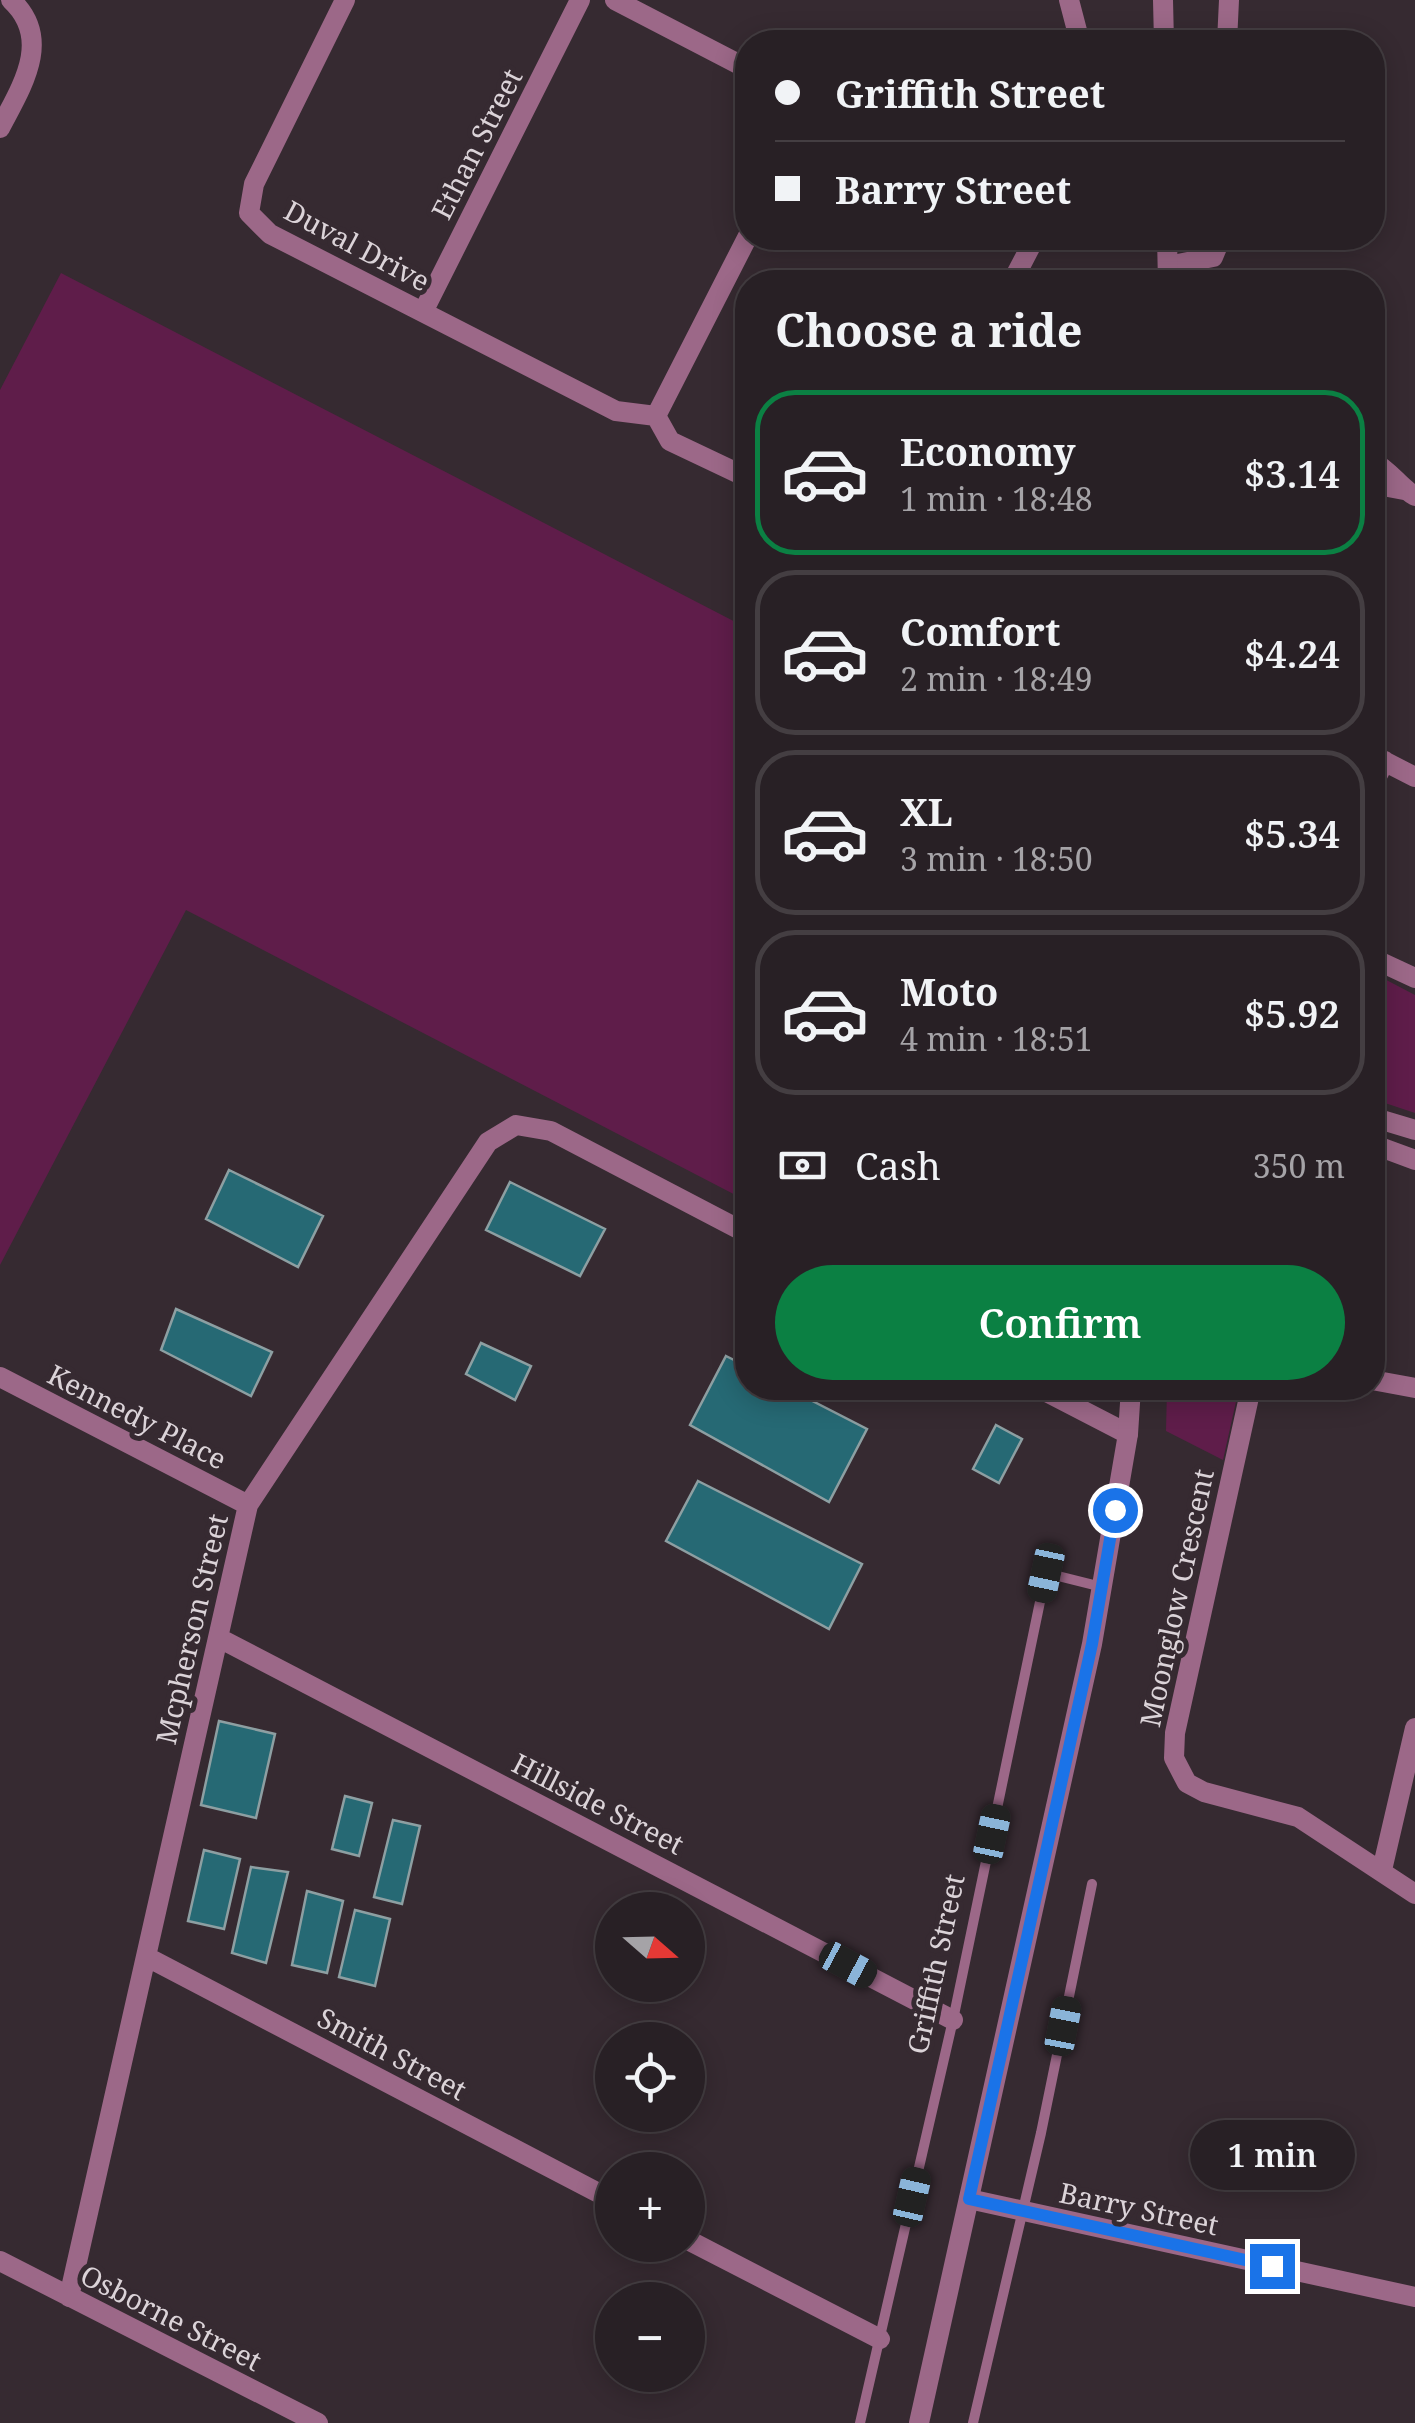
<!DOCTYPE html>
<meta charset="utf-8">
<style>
:root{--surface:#282025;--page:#30282d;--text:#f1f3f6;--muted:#a5a3a7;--line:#443e42;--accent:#0b8043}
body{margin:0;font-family:"Noto Serif",serif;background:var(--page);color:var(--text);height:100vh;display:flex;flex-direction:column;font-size:38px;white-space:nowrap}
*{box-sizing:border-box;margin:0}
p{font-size:32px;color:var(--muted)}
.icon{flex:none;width:55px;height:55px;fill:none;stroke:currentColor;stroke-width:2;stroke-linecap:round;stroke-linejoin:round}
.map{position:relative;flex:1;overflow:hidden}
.side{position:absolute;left:735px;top:270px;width:650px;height:1130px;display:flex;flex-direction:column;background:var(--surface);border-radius:40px;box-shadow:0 5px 25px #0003,0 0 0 2px var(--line)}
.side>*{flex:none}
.banner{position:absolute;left:735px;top:30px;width:650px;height:220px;border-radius:40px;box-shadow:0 5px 25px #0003,0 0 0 2px var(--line);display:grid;align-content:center;height:220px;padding:0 40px;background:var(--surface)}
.needle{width:65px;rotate:110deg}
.tools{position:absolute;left:595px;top:1892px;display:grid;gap:20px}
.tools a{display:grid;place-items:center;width:110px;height:110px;border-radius:50%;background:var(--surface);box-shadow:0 5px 25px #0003,0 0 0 2px var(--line);font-size:50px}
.end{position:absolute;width:45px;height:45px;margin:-22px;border:12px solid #1a73e8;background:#fff;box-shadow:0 0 0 5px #fff}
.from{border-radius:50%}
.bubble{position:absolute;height:70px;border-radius:35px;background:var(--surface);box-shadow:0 5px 25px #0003,0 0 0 2px var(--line);font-size:32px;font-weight:600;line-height:70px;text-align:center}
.car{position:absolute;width:30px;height:60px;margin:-30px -15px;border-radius:12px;box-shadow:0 0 8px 2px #0007;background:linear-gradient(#222 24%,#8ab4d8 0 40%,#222 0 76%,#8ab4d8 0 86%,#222 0)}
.banner b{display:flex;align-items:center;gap:35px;height:95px;font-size:38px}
.banner b+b{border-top:2px solid var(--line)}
.banner i{width:25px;height:25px;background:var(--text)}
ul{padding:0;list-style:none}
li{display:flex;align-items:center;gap:30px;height:165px;margin:0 20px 15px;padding:0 20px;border:5px solid var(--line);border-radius:40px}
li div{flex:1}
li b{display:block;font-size:38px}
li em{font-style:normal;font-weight:600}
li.current{border-color:var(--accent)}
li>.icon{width:90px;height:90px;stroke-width:1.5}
h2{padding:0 40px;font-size:45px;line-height:120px}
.pay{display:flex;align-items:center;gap:25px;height:110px;padding:0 40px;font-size:38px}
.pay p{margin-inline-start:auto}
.primary-button{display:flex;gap:20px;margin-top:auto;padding:20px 40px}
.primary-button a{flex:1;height:115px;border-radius:60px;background:var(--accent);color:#fff;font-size:40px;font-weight:600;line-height:115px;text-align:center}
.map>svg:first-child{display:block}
.green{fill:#5f1d4a}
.building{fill:#266974;stroke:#8d9fa2;stroke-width:2.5}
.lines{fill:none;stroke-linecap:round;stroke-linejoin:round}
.service{stroke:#9c6888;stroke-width:10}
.minor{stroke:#9c6888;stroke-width:20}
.tertiary{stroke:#9c6888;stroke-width:20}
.route{stroke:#1a73e8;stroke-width:12}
.labels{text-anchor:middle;stroke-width:10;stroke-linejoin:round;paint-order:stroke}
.street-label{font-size:28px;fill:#dbd3d8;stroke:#362a31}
</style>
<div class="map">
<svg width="1415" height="2423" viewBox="0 0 1415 2423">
<rect width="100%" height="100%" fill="#362a31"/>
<path class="green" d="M 61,273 L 747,628 L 747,1201 L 186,910 L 0,1265 L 0,390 Z
M 1373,973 L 1415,995 L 1415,1113 L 1373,1099 Z
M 1167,1388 L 1239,1388 L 1223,1460 L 1166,1431 Z"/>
<path class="building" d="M 229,1170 L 323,1216 L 298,1267 L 206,1219 Z
M 510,1182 L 605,1229 L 580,1276 L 486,1230 Z
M 176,1309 L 272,1352 L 251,1396 L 161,1350 Z
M 481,1343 L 531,1366 L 515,1400 L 466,1374 Z
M 726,1356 L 748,1367 L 748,1388 L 787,1388 L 867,1429 L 829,1502 L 690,1425 Z
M 996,1425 L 1022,1439 L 999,1483 L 973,1469 Z
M 698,1481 L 862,1564 L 829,1629 L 666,1541 Z
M 219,1721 L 275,1734 L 256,1818 L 201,1805 Z
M 345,1796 L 372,1803 L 359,1856 L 332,1849 Z
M 393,1820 L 420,1826 L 402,1904 L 374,1897 Z
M 204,1850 L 240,1859 L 224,1929 L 188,1921 Z
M 251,1867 L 288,1872 L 266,1963 L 232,1953 Z
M 307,1891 L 343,1901 L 327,1973 L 292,1965 Z
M 355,1910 L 390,1919 L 375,1986 L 339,1977 Z"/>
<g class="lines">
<path class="service" d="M 860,2423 L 953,2020 L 1046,1573 L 1102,1587
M 973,2423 L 1041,2133 L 1092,1884"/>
<path class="minor" d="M 345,0 L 254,184 L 249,213 L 270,234 L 616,411 L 656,416
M 615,0 L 748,69
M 1069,0 L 1080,42
M 1227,42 L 1229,0
M 0,128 C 22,86 53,39 11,0
M 1168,266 L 1213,257 L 1221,238
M 1012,282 L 1035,238
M 423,312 L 580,0
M 656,416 L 748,236
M 656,416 L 670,441 L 748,478
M 1372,755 L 1415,777
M 1372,786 L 1385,761
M 1372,958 L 1415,978
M 0,1377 L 248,1505
M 1372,1380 L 1415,1388
M 1039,1388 L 1128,1434
M 1251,1388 L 1175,1733 L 1174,1758 L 1187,1783 L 1204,1792 L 1298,1817 L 1415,1894
M 219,1638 L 953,2020
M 1382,1870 L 1415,1728
M 147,1957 L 612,2200
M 969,2199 L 1415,2297
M 688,2240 L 880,2339
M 0,2261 L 318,2423
M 69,2297 L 248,1505 L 488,1142 L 516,1125 L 551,1131 L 748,1234"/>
<path class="tertiary" d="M 1163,0 L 1164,42
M 1167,238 L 1168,282
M 1372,461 C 1391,471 1398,486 1415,496
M 1372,484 L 1404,490
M 1372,1117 L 1415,1130
M 1372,1144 L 1415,1160
M 919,2423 L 1092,1644 L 1128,1434 L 1131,1388"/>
</g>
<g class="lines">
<path class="route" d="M 1115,1510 L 1092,1644 L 969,2199 L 1272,2266"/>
</g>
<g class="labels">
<g class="street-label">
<text transform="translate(477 144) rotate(-63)" y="10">Ethan Street</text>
<text transform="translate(357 246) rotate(28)" y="10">Duval Drive</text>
<text transform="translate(137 1417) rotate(27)" y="10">Kennedy Place</text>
<text transform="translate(1177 1598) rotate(-78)" y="10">Moonglow Crescent</text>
<text transform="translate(192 1629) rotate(-77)" y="10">Mcpherson Street</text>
<text transform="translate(598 1804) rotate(27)" y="10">Hillside Street</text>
<text transform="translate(936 1964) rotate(-78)" y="10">Griffith Street</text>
<text transform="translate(392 2054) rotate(28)" y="10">Smith Street</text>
<text transform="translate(1139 2209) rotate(12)" y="10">Barry Street</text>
<text transform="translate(171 2318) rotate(27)" y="10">Osborne Street</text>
</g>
</g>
</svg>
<div class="tools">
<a><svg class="needle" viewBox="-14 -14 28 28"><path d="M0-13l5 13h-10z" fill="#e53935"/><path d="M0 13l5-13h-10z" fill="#a5a3a7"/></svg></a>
<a><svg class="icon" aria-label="locate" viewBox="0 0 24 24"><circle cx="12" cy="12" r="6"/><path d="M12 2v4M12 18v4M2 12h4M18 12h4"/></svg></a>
<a>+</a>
<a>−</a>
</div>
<i class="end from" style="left:1115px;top:1510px"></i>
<i class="end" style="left:1272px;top:2266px"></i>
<div class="bubble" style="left:1190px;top:2120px;width:165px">1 min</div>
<i class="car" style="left:1046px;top:1573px;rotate:192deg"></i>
<i class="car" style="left:992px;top:1834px;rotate:12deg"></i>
<i class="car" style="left:848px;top:1965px;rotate:118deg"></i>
<i class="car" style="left:1063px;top:2026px;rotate:11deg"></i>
<i class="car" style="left:912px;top:2197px;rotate:13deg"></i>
<div class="banner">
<b><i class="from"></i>Griffith Street</b>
<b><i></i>Barry Street</b>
</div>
<section class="side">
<h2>Choose a ride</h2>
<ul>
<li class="current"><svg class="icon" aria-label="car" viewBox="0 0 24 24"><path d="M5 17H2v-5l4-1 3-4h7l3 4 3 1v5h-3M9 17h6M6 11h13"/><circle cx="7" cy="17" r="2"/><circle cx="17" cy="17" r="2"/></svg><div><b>Economy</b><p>1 min · 18:48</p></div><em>$3.14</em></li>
<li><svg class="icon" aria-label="car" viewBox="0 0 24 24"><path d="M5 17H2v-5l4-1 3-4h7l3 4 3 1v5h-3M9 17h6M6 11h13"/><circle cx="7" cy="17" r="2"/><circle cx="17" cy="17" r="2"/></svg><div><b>Comfort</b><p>2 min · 18:49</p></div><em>$4.24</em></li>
<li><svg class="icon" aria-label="car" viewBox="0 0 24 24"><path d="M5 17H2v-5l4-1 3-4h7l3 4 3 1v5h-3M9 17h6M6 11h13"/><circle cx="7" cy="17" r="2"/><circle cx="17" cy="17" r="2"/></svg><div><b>XL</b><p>3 min · 18:50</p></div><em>$5.34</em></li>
<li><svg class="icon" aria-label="car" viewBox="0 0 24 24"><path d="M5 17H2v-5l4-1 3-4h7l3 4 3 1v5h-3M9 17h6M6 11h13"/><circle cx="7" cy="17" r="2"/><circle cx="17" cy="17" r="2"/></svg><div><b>Moto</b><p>4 min · 18:51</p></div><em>$5.92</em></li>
</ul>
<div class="pay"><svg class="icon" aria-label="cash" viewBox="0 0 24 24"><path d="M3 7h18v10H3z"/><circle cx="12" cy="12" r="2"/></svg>Cash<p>350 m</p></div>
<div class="primary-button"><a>Confirm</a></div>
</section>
</div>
